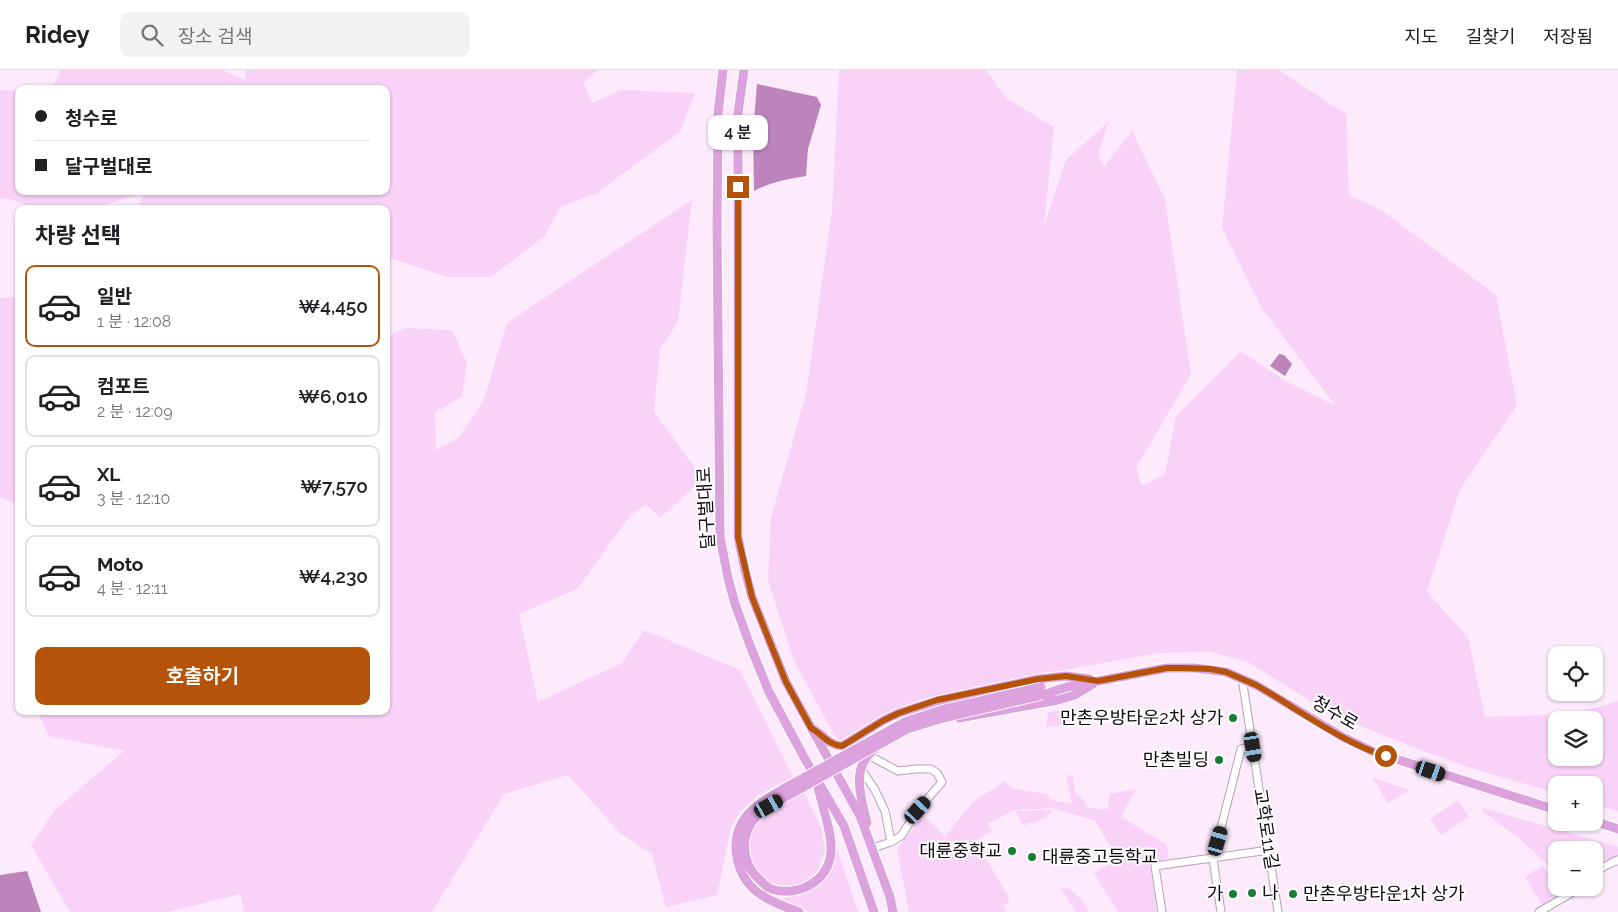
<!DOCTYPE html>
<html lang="ko">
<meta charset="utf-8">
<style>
:root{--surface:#fff;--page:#f2f2f2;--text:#202124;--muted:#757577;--line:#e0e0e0;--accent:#b45309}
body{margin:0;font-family:Raleway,"Noto Sans KR",sans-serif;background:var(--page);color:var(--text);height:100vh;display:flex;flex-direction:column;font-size:19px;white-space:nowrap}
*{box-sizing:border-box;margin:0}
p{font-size:16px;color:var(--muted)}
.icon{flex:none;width:28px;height:28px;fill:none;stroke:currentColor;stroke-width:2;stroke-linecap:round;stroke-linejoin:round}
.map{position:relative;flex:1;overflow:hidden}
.drawer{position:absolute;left:15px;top:135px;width:375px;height:510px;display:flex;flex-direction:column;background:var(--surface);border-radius:10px;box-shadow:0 1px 4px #0004}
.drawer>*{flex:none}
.guide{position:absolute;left:15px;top:15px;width:375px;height:110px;border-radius:10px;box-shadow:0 1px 4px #0004;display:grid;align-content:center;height:110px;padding:0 20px;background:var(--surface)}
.buttons{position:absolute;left:1548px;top:576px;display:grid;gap:10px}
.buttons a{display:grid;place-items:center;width:55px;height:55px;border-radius:10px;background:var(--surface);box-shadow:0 1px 4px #0004;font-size:25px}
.end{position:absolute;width:22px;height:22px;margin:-11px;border:6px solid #b45309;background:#fff;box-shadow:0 0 0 2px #fff}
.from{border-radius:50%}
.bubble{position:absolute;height:35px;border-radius:10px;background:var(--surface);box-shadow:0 1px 4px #0004;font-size:16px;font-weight:600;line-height:35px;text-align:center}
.car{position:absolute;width:15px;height:30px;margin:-15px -8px;border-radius:6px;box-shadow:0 0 4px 1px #0007;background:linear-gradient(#222 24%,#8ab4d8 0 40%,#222 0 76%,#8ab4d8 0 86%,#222 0)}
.guide b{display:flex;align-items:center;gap:18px;height:48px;font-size:19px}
.guide b+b{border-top:1px solid var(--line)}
.guide i{width:12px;height:12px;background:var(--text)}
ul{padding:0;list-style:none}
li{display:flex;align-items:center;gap:15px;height:82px;margin:0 10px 8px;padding:0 10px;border:2px solid var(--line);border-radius:10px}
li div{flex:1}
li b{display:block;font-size:19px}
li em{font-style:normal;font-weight:600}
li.on{border-color:var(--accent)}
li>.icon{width:45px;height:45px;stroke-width:1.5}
h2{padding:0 20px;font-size:22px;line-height:60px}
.primary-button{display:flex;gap:10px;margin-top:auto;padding:10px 20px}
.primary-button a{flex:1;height:58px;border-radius:10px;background:var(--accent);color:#fff;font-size:20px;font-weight:600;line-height:58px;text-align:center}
header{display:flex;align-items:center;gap:30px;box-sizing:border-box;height:70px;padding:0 25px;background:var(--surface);border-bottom:1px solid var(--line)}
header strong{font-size:24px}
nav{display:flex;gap:28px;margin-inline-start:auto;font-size:18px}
.search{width:350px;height:45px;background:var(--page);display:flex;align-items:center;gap:12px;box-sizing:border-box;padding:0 18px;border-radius:10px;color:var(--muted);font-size:19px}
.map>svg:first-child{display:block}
.green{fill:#f9d2f8;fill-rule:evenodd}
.water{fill:#bc84bb}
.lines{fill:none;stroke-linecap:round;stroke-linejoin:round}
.minor-casing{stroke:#b7a1b6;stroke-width:9}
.major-casing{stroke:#fff;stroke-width:11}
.minor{stroke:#fff;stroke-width:7}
.major{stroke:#dca2dd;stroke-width:9}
.major-bridge-casing{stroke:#fff;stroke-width:11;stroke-linecap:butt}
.major-bridge{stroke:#dca2dd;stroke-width:9}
.route{stroke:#b45309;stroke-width:6}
.poi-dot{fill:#177e31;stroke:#fff;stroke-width:2}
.labels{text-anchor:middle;stroke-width:4;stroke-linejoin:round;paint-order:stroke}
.street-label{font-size:18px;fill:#100910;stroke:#fff}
.poi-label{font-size:18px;fill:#100910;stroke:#fff;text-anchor:end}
</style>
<header>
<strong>Ridey</strong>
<div class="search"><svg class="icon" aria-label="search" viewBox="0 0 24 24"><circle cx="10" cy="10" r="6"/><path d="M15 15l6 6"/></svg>장소 검색</div>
<nav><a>지도</a><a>길찾기</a><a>저장됨</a></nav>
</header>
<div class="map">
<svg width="1618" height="842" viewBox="0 0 1618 842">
<rect width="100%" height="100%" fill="#fdeafc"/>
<path class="green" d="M 61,0 L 222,0 L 245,10 L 245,0 L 598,0 L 583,13 L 592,33 L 621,20 L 695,23 L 680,62 L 595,124 L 560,137 L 545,166 L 491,207 L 447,207 L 386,187 L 386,139 L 345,139 L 343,138 L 342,139 L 137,139 L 144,123 L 92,139 L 36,139 L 7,128 L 0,129 L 0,20 L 19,21 L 19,121 L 386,121 L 386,19 L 51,19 Z
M 839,0 L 986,0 L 1006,28 L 1054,57 L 1044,156 L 1066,90 L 1109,51 L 1098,85 L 1104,97 L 1132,61 L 1165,129 L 1191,304 L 1136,398 L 1142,416 L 1165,404 L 1176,346 L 1241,281 L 1284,310 L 1336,336 L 1262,239 L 1222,158 L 1237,0 L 1279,0 L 1346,44 L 1349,125 L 1381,140 L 1496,225 L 1517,335 L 1460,419 L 1427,522 L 1468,567 L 1485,647 L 1573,644 L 1618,631 L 1618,741 L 1594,734 L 1594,715 L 1556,715 L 1556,723 L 1464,696 L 1410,676 L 1333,645 L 1248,592 L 1212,582 L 1158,583 L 1070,599 L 923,630 L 888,644 L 842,673 L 833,663 L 794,591 L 768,510 L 771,448 L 806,324 L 832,140 ZM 1556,650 L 1594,650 L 1594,688 L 1556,688 Z
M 692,130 L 678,252 L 660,279 L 654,342 L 703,409 L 660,448 L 646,434 L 630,446 L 577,519 L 519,544 L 538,632 L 622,593 L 644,560 L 740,600 L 793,707 L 758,725 L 742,740 L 731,756 L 717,825 L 666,837 L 652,784 L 620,763 L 568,705 L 504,724 L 432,842 L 244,842 L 240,824 L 168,842 L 70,842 L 31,775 L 56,739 L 124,681 L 49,666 L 37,641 L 386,641 L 386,267 L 407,258 L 452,260 L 467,293 L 462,326 L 435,343 L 436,380 L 459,367 L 483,332 L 507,253 Z
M 19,226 L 19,436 L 0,427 L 0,228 Z
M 1066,640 L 1068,654 L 1046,657 L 1048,642 Z
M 1066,705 L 1073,706 L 1075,722 L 1082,728 L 1088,738 L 1108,739 L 1110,724 L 1136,719 L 1121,747 L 1166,774 L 1169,786 L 1161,792 L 1150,794 L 1157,842 L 1118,842 L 1094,803 L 1118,789 L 1095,751 L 1053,738 L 1014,740 L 987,754 L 992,761 L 977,770 L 981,776 L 979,778 L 1008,825 L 1009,832 L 1003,836 L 1007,842 L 909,842 L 897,779 L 923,745 L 945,766 L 974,731 L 1005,711 L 1014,719 L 1047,724 L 1050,730 L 1072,734 Z
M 1372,707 L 1409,720 L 1388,733 Z
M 804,722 L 821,758 L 825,781 L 816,803 L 798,815 L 776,816 L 758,805 L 748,788 L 748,772 L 754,757 L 769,741 Z
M 1458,730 L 1469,747 L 1441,765 L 1430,749 Z
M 1483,738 L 1618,777 L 1618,788 L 1594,799 L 1594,780 L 1556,780 L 1556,810 L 1545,792 L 1520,769 L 1482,741 Z
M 1051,740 L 1052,742 L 1035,753 L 1028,753 L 1024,756 L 1015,741 Z
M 835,780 L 838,781 L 858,842 L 811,842 L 778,829 L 801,825 L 819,814 L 832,798 Z
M 1543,795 L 1561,824 L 1542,835 L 1525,807 Z
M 1068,818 L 1081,829 L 1089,842 L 1076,842 L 1061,819 Z"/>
<path class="water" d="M 757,14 L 817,27 L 821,35 L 808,79 L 806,106 C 788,109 771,112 754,121 L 753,62 Z
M 1279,284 L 1284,285 L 1292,294 L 1285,306 L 1270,296 Z
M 27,801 L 41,842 L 0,842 L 0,805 Z"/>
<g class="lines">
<g class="minor-casing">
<path id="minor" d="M 1242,608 L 1278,842
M 868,685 L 898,701 L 916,699 L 931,699 L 937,703 L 942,712 L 918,740 L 901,766 L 891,772 L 873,778
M 861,699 L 875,720 L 885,741 L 891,772
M 1594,802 L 1617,790 L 1618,791
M 1162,842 L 1155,796 L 1269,780
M 1221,842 L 1213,789 L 1241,679 L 1253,677
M 1539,842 L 1573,822 L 1577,818"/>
</g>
<g class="major-casing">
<path id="major" d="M 723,0 L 718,44 L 717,156 L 720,467 L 728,508 L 735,534 L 751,578 L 769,622 L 805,689 L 844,756 L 874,842
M 744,0 L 738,43 L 738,467 L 745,501 L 752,527 L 786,612 L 860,746 L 890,827 L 893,842
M 1042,625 L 1067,617 L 1167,598 L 1195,598 L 1226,602 L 1256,615 L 1343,667 L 1374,682 L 1556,740
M 959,648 L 1058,630 L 1075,625 L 1093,614
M 815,660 C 825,666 829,675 842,676 L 884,650 L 899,643 L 937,631 L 1038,609 L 1066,606 L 1090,609
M 785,718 C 771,726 758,733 747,745 C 728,768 735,804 757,822 C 769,831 785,837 799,842
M 789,725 C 778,731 766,737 757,746 C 739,764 741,794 760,810 C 763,813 766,816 769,818 C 780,823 795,822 806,817 C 836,802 834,776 826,748 C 823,738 821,728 818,718
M 1594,751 L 1618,759
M 867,753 C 861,728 850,697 875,679"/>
</g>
<use href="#minor" class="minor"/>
<use href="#major" class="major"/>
<g class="major-bridge-casing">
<path id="major-bridge" d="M 785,718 L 905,652 L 941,640 L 1041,617
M 789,725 L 907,659 L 943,648 L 1042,625"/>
</g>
<use href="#major-bridge" class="major-bridge"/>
</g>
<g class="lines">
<path class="route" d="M 738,117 L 738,467 L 752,527 L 763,555 L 786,612 L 811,658 C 822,664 828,675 842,676 L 884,650 L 899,643 L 937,630 L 1038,609 L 1066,606 L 1098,611 L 1167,598 L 1184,598 L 1210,599 L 1226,602 L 1256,615 C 1296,638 1343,673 1386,686"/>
</g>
<g class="poi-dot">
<circle cx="1233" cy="648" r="5"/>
<circle cx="1219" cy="690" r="5"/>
<circle cx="1012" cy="781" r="5"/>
<circle cx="1032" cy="787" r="5"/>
<circle cx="1252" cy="823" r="5"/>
<circle cx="1233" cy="824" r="5"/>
<circle cx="1293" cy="824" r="5"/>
</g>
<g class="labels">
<g class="street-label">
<text transform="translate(706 438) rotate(-93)" y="6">달구벌대로</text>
<text transform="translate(1335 643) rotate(30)" y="6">청수로</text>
<text transform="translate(1266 759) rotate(81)" y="6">교학로11길</text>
</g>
<g class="poi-label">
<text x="1223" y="654">만촌우방타운2차 상가</text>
<text x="1209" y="696">만촌빌딩</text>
<text x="1002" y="787">대륜중학교</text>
<text x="1042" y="793" text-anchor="start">대륜중고등학교</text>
<text x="1262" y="829" text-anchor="start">나</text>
<text x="1223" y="830">가</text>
<text x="1303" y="830" text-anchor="start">만촌우방타운1차 상가</text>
</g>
</g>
</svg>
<div class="buttons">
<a><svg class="icon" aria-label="locate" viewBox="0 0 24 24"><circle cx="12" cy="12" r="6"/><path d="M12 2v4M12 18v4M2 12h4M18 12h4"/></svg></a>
<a><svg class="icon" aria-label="layers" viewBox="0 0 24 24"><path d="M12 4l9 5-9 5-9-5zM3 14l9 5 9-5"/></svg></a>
<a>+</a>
<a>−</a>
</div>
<i class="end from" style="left:1386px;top:686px"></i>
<i class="end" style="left:738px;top:117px"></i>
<div class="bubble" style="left:708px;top:45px;width:60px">4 분</div>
<i class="car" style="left:1253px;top:677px;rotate:171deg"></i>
<i class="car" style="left:1431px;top:701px;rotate:109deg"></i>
<i class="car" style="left:769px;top:736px;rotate:61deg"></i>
<i class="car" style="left:918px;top:740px;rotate:42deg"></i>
<i class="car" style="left:1218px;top:771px;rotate:16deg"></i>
<div class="guide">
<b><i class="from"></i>청수로</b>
<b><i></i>달구벌대로</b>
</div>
<section class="drawer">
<h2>차량 선택</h2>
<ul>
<li class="on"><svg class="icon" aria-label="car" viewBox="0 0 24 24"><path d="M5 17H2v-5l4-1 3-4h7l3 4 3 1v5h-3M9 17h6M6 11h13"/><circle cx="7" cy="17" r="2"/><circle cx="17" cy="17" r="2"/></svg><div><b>일반</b><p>1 분 · 12:08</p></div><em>₩4,450</em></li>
<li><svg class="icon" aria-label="car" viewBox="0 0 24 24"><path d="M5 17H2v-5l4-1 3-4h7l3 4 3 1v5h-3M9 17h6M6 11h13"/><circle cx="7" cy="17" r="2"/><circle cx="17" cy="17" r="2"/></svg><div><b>컴포트</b><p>2 분 · 12:09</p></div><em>₩6,010</em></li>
<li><svg class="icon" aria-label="car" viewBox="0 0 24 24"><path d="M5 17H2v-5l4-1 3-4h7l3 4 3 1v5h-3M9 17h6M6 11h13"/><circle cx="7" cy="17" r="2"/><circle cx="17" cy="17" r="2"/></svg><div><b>XL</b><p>3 분 · 12:10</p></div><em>₩7,570</em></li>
<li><svg class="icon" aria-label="car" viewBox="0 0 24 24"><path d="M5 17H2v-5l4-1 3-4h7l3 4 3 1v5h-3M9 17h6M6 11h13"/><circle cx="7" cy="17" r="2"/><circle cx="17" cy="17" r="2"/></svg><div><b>Moto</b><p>4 분 · 12:11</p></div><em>₩4,230</em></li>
</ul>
<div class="primary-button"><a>호출하기</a></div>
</section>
</div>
